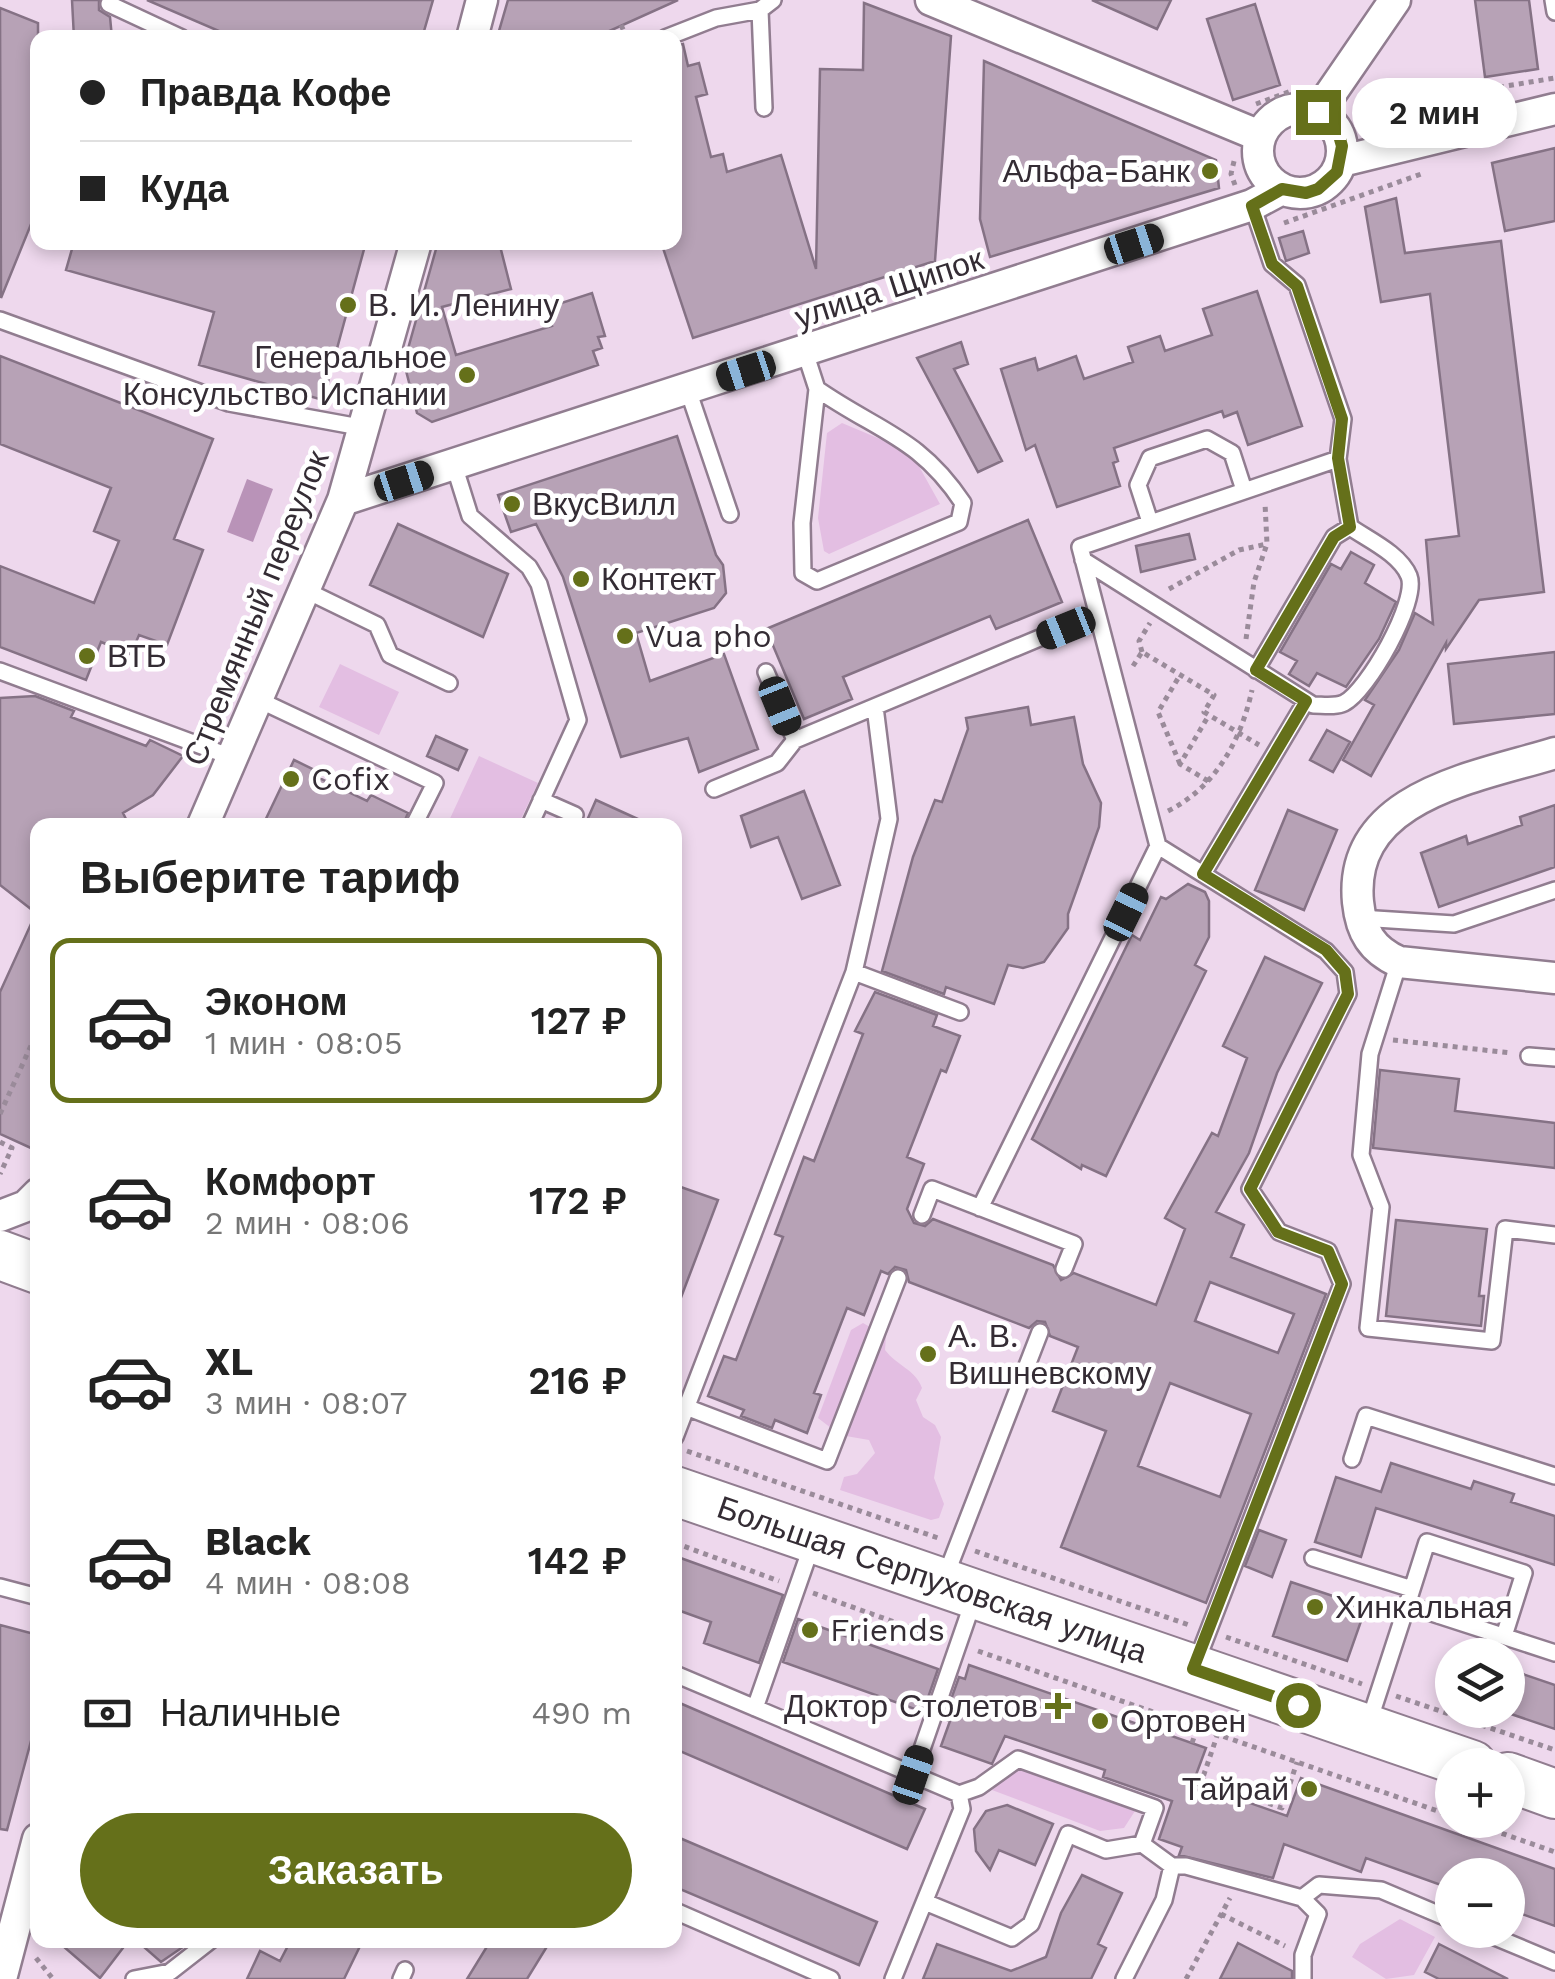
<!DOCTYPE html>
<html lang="ru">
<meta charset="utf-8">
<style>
:root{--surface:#fff;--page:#f2f2f2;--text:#222;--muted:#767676;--line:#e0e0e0;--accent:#65701a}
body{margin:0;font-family:"Work Sans",sans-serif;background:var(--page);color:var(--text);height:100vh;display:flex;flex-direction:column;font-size:38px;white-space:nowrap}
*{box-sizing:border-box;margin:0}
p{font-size:32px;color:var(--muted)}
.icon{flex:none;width:55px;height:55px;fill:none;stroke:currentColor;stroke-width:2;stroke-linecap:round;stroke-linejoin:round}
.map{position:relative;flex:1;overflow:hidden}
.sheet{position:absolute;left:30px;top:818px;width:652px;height:1130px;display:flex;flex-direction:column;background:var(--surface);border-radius:20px;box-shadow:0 5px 15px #0003}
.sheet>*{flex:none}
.guide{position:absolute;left:30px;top:30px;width:652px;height:220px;border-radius:20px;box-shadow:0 5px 15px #0003;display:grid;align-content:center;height:220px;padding:0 50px;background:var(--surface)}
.buttons{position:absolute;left:1435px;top:1638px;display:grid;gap:20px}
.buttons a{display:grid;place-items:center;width:90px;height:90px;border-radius:50%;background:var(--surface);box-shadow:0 5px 15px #0003;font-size:50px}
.end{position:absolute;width:45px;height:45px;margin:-22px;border:12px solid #65701a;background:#fff;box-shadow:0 0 0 5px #fff}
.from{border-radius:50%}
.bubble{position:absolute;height:70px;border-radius:35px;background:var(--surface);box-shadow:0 5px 15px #0003;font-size:32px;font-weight:600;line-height:70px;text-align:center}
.car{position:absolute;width:30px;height:60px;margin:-30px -15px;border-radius:12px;box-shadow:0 0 8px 2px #0007;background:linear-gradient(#222 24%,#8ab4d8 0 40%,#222 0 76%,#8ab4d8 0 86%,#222 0)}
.guide b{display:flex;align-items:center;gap:35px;height:95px;font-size:38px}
.guide b+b{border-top:2px solid var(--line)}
.guide i{width:25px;height:25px;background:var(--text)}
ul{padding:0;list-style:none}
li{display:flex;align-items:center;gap:30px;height:165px;margin:0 20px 15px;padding:0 30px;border:5px solid transparent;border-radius:20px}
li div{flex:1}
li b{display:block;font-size:38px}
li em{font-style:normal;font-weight:600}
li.current{border-color:var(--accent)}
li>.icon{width:90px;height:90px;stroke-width:1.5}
h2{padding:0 50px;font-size:45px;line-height:120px}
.pay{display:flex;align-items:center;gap:25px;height:110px;padding:0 50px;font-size:38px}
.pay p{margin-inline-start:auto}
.cta{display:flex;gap:20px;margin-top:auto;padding:20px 50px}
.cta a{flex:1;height:115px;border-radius:60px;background:var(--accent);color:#fff;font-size:40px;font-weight:600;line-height:115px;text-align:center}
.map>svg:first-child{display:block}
.green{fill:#e3bee2}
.water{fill:#b993b8}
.building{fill:#b7a2b6;stroke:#857285;stroke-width:2.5;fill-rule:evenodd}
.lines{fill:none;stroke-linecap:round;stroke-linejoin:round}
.lane-casing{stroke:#917d90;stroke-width:20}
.street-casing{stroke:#917d90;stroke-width:35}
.primary-casing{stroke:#917d90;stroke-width:52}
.path{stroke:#9a8b9a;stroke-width:5;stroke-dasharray:5 5;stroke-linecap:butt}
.lane{stroke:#fff;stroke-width:15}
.street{stroke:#fff;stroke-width:30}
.primary{stroke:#fff;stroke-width:48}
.route{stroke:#65701a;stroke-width:12}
.poi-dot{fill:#65701a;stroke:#fff;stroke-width:4}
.labels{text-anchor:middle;stroke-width:9;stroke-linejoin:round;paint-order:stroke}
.poi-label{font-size:32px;fill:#342c34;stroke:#fff;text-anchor:start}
.street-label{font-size:32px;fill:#342c34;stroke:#fff}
</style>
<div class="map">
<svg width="1555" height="1979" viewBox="0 0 1555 1979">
<rect width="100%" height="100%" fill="#eed8ed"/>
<path class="green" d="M 842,423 L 911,452 L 940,504 L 829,554 L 824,551 L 818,518 L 827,433 Z
M 340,664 L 399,692 L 379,735 L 319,707 Z
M 479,756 L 538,783 L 518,825 L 447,825 Z
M 863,1323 L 886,1336 L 885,1350 C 897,1366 915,1369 922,1388 L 916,1400 L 923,1417 L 935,1425 L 941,1437 L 934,1478 L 944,1504 L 939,1518 L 931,1520 L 840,1490 L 844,1477 L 857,1474 L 875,1453 L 869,1440 L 840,1435 L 818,1418 L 851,1330 Z
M 1014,1770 L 1027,1770 L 1135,1811 L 1124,1828 L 1100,1831 L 992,1790 Z
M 1400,1919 L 1435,1937 L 1414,1975 L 1386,1979 L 1352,1957 L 1360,1944 Z"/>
<path class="water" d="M 247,479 L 273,489 L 253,542 L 227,532 Z"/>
<path class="building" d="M 72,0 L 99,0 L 99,10 L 110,17 L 112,38 L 74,38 Z
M 147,0 L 433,0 L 422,38 L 235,38 Z
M 508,0 L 678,0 L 594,38 L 522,38 L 499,31 Z
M 1092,0 L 1171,0 L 1157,29 Z
M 1475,0 L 1529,0 L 1538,69 L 1485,77 Z
M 864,3 L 951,36 L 935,261 L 693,338 L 661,242 L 675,242 L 675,46 L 683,44 L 688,66 L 699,63 L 707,94 L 696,97 L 711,157 L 723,154 L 727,172 L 781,155 L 816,269 L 820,69 L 863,70 Z
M 1255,4 L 1280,85 L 1233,100 L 1207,19 Z
M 0,8 L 38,23 L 38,207 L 1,298 Z
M 984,61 L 1216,160 L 1219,188 L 990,257 L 980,219 Z
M 1555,148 L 1555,221 L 1505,231 L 1492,163 Z
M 1396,198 L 1405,253 L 1501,241 L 1544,592 L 1479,600 L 1446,649 L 1446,643 L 1371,776 L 1343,760 L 1374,705 L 1365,700 L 1399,650 L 1415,613 L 1433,624 L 1426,540 L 1459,536 L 1430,294 L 1381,302 L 1365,207 Z
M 1303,231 L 1309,253 L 1286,261 L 1279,238 Z
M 74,242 L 366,242 L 323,400 L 199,365 L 214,312 L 66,270 Z
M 438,242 L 499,242 L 511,289 L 442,307 L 456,355 L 552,326 L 546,308 L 592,293 L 605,336 L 598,337 L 602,348 L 593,351 L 598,365 L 432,422 L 417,413 L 404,363 Z
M 1257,291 L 1302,426 L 1248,445 L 1237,412 L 1224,417 L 1222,411 L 1114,448 L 1118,461 L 1113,463 L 1120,486 L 1057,507 L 1035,445 L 1026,450 L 1001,369 L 1035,358 L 1038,370 L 1076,356 L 1084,379 L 1133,362 L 1128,347 L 1160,336 L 1165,351 L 1212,335 L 1203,309 Z
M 961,342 L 968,364 L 954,369 L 1002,461 L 978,472 L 917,358 Z
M 0,356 L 213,439 L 174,539 L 203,550 L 167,645 L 139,635 L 131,654 L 101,642 L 86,680 L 0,647 L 0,566 L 94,603 L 119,541 L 94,531 L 111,488 L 0,444 Z
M 677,436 L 716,555 L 723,565 L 726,593 L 714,608 L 636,633 L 650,681 L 724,654 L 758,749 L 699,772 L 688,738 L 621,757 L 563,577 L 536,524 L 511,532 L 498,495 Z
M 1028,520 L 1062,602 L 996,629 L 990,616 L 843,677 L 852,699 L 804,719 L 766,629 Z
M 398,524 L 508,574 L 483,637 L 370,585 Z
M 1189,534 L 1195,559 L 1141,572 L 1136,546 Z
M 1351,552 L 1374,565 L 1365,583 L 1396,602 L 1379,639 L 1346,687 L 1317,673 L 1309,686 L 1289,674 L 1297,661 L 1280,652 L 1331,564 L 1341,569 Z
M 1555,652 L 1555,714 L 1454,724 L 1448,664 Z
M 35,696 L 74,711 L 71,717 L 146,746 L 150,740 L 183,756 L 153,795 L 123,813 L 129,825 L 38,825 L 38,1134 L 31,1148 L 0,1134 L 0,992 L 36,913 L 0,885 L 0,698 Z
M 1028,707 L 1031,725 L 1074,717 L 1083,764 L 1101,803 L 1099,827 L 1068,914 L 1068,928 L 1044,962 L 1023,968 L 1008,965 L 994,1004 L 946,987 L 944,994 L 882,971 L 913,857 L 935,800 L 942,802 L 968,729 L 966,718 Z
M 1327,730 L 1350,742 L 1333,772 L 1310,760 Z
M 436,736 L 467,750 L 458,770 L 427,756 Z
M 294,760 L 321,773 L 319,778 L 367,801 L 371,795 L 408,813 L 403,825 L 263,825 Z
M 804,791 L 840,885 L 802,899 L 778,837 L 751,847 L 741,816 Z
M 596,800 L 651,825 L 585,825 Z
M 1555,805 L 1555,867 L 1439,907 L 1421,853 L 1466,836 L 1468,844 L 1522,825 L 1520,817 Z
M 1288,810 L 1337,830 L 1304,910 L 1255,890 Z
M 1188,884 L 1205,892 L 1209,901 L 1209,937 L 1195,965 L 1206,971 L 1106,1176 L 1082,1165 L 1081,1169 L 1032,1139 L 1132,935 L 1140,940 L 1161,897 L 1166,899 Z
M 1265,957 L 1322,983 L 1277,1073 L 1249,1153 L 1216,1212 L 1244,1225 L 1231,1257 L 1326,1294 L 1206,1603 L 1061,1547 L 1106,1431 L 1053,1411 L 1078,1347 L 1050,1336 L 1045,1322 L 1037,1321 L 1029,1328 L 909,1282 L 906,1270 L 895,1267 L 888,1274 L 881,1271 L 864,1315 L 847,1308 L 814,1393 L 821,1395 L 807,1433 L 775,1420 L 772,1428 L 741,1416 L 744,1410 L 708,1396 L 724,1356 L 736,1360 L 783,1237 L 775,1234 L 804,1157 L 814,1161 L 863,1034 L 855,1031 L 875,992 L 937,1015 L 933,1026 L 960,1036 L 946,1072 L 941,1070 L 907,1157 L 924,1164 L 907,1209 L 914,1223 L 925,1226 L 933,1219 L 1053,1265 L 1061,1280 L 1074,1273 L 1156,1305 L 1185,1229 L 1165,1218 L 1212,1133 L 1218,1136 L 1247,1058 L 1223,1046 ZM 1210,1282 L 1294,1314 L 1278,1353 L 1195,1321 ZM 1170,1383 L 1251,1414 L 1220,1497 L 1138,1466 Z
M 1380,1070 L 1459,1079 L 1455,1111 L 1555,1123 L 1555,1168 L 1373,1148 Z
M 675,1185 L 718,1200 L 677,1308 L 675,1307 Z
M 1396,1220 L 1487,1229 L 1479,1296 L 1484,1296 L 1481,1326 L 1386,1316 Z
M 1391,1463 L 1471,1489 L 1474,1481 L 1514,1494 L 1511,1502 L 1555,1516 L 1555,1565 L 1376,1508 L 1361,1557 L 1315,1542 L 1336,1477 L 1381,1492 Z
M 1259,1530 L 1286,1540 L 1272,1577 L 1245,1566 Z
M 675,1556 L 783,1595 L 759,1663 L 704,1643 L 711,1622 L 675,1609 Z
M 1291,1582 L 1366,1607 L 1347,1661 L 1273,1636 Z
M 798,1619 L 938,1669 L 923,1712 L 783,1662 Z
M 0,1625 L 38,1635 L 38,1715 L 7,1830 L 0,1829 Z
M 969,1665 L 1206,1748 L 1193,1783 L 1287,1816 L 1301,1778 L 1555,1869 L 1555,1926 L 1508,1909 L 1508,1875 L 1452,1875 L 1452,1889 L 1366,1858 L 1361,1872 L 1284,1844 L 1273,1878 L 1179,1855 L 1182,1847 L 1159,1839 L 1172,1801 L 1103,1777 L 1105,1770 L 1005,1736 L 992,1764 L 941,1746 L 950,1721 L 944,1719 L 959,1677 L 965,1679 Z
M 1508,1669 L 1555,1685 L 1555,1729 L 1508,1713 Z
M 675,1701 L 925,1809 L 907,1849 L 675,1749 Z
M 1007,1805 L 1053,1824 L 1035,1865 L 999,1850 L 990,1870 L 976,1851 L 974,1829 L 986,1811 Z
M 675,1836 L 877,1922 L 859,1965 L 675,1887 Z
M 1082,1875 L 1122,1893 L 1098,1944 L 1106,1948 L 1091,1979 L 923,1979 L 937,1944 L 1011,1971 L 1046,1957 L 1061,1913 Z
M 56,1940 L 129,1940 L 100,1978 Z
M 136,1940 L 193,1940 L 161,1962 Z
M 291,1940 L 363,1940 L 344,1979 L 247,1979 L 260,1951 L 280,1961 Z
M 491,1940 L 551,1940 L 527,1979 L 467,1979 Z
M 1238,1943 L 1292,1971 L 1292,1979 L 1220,1979 Z
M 1439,1944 L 1508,1979 L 1439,1979 L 1425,1972 Z"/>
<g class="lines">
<g class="lane-casing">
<path id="lane" d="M 1553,0 L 1555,12
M 109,4 L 182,38
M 760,10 L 764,108
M 665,38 L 716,18 L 760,10 L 773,0
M 0,320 L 229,403 L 365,428
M 805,352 L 817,389 L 802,523 L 803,573 L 817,581 L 959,522 L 963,503 C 919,437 879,432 817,389
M 688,390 L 730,514
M 454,465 L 470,516 L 529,567 L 539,584 L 578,720 L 530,825
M 1150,522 L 1138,485 L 1150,458 L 1207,439 L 1232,453 L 1244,490
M 1083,560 L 1313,705 C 1323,705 1336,707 1344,703 C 1367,692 1419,601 1409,576 C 1400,554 1369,540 1350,527 L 1338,459
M 307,591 L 377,625 L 390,655 L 449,683
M 1256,670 L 1334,537 L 1350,527
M 0,671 L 234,758
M 766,672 L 795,740
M 259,700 L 435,783 L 414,825
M 714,789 L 777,763 L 795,740 L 1097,614
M 541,800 L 575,815
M 1203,874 L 1306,701
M 1360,918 L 1454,924 L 1555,890
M 1399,962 L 1370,1054 L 1361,1155 L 1381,1207 L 1368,1328 L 1492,1341 L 1505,1229 L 1555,1235
M 854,972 L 889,819 L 875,707
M 1529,1056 L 1555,1058
M 980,1208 L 1158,846
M 922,1215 L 932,1189 L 1074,1244 L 1064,1269
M 686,1407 L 827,1461 L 898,1278
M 675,1437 L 854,972 L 960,1012
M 1352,1459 L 1366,1416 L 1555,1476
M 1313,1558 L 1412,1589
M 944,1580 L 1040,1332
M 0,1587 L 38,1597
M 1407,1605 L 1427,1542 L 1524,1573 L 1504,1636
M 1196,1663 L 1342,1284 L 1328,1251 L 1279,1232 L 1250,1189 L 1348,994 L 1345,972 L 1326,951 L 1158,846 L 1080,547 L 1338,459 L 1343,419 L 1297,285 L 1272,264 L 1252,205
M 675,1674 L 959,1794 L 979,1787 L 1018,1759 L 1155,1808 L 1142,1844 L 1172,1866 L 1164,1900 L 1124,1979
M 755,1708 L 813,1542
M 1368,1725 L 1407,1605 L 1555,1653
M 913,1775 L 974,1599
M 1172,1866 L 1186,1866 L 1302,1898 L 1318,1914 L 1303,1955 L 1303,1979
M 1302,1898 L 1319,1885 L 1381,1890 L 1452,1920
M 925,1902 L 1012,1938 L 1031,1924 L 1068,1834 L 1106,1850 L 1142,1844
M 675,1911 L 831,1979
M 1478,1930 L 1555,1962
M 134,1979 L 170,1972 L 211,1940
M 401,1979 L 405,1970
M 893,1979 L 962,1809 L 959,1794"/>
</g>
<g class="street-casing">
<path id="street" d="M 931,0 L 1260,136
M 472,38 L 482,0
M1258 151a42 42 0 1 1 84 0a42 42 0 1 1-84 0Z
M 1318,112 L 1395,0
M 1342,161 L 1555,109
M 343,500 L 1252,205 L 1282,189
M 1555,753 C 1478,777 1348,795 1358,902 C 1361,932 1372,950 1399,962 L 1555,978
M 203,825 L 343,500 L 416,242
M 0,1216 L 26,1206 L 38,1194
M 1,1979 L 38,1839"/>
</g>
<g class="primary-casing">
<g id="primary">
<path d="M 0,1255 L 38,1269"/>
<path id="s1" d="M 675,1491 L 1472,1765"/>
<path d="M 1508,1777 L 1555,1794"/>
</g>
</g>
<path class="path" d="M 621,25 L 627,38
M 1256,104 L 1302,87
M 1432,107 L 1488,89 L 1555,78
M 1235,185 L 1231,174 L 1235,157
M 1284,223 L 1424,173
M 1169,589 L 1239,550 L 1267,544
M 1246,639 L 1254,582 L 1267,544 L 1265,503
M 1142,652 L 1139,641 L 1150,623
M 1133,666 L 1142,652 L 1214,695 L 1204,712 L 1259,745
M 1180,764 L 1158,712 L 1180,675
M 1208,781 L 1180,764 L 1209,715
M 1168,811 C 1216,787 1241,740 1252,690
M 1393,1040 L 1511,1053
M 0,1114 L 38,1030
M 0,1142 L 12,1148 L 0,1174
M 687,1451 L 941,1539
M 675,1543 L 779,1581
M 975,1551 L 1192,1626
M 813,1593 L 939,1638
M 1226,1637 L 1362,1684
M 978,1651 L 1452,1816
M 1396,1696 L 1555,1750
M 1218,1733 L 1202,1780 L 1282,1808 L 1297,1762
M 1192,1743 L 1198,1726
M 1464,1820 L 1555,1852
M 1221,1914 L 1285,1946
M 36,1958 L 53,1979
M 1186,1979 L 1230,1898"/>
<use href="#lane" class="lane"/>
<use href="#street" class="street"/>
<use href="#primary" class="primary"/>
</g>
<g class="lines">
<path class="route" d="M 1298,1705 L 1193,1669 L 1342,1284 L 1328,1251 L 1278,1232 L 1250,1189 L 1348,994 L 1345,972 L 1326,950 L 1203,874 L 1306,701 L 1256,670 L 1334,537 L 1350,527 L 1338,458 L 1342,419 L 1297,286 L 1272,264 L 1252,206 L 1282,189 L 1306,193 L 1318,189 L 1337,172 L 1342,146 L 1338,132 L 1318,112"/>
</g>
<g class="poi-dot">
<circle cx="1210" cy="171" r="10"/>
<circle cx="348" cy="305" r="10"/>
<circle cx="467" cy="375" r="10"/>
<circle cx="512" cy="504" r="10"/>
<circle cx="581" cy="579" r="10"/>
<circle cx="625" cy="636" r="10"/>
<circle cx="87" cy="656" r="10"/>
<circle cx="291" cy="779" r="10"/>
<circle cx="928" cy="1354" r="10"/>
<circle cx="1315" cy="1607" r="10"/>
<circle cx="810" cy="1630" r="10"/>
<path d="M1053 1691h10v10h10v10h-10v10h-10v-10h-10v-10h10z"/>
<circle cx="1100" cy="1721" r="10"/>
<circle cx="1309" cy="1789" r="10"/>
</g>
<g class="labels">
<g class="poi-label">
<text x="1190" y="182" text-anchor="end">Альфа-Банк</text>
<text x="368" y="316">В. И. Ленину</text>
<text x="447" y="368" text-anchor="end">Генеральное<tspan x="447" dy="37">Консульство Испании</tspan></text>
<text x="532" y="515">ВкусВилл</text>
<text x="601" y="590">Контект</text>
<text x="645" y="647">Vua pho</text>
<text x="107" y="667">ВТБ</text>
<text x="311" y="790">Cofix</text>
<text x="948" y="1347">А. В.<tspan x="948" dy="37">Вишневскому</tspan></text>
<text x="1335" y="1618">Хинкальная</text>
<text x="830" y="1641">Friends</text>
<text x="1038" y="1717" text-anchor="end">Доктор Столетов</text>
<text x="1120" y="1732">Ортовен</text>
<text x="1289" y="1800" text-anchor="end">Тайрай</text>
</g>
<g class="street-label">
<text transform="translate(889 288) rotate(-18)" y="11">улица Щипок</text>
<text transform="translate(256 608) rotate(-68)" y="11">Стремянный переулок</text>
<text dy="11" stroke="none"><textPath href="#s1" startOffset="272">Большая Серпуховская улица</textPath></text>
</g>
</g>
</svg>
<div class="buttons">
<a><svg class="icon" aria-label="layers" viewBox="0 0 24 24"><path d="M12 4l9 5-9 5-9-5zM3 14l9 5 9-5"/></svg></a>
<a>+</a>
<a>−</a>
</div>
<i class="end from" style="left:1298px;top:1705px"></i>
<i class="end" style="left:1318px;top:112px"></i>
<div class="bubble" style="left:1352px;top:78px;width:165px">2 мин</div>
<i class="car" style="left:1134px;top:244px;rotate:72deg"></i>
<i class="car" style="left:746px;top:371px;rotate:252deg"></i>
<i class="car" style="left:404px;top:481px;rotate:72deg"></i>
<i class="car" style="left:1066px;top:628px;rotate:248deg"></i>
<i class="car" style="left:780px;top:706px;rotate:158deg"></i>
<i class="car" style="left:1126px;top:912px;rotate:26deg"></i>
<i class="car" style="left:913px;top:1775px;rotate:19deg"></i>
<div class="guide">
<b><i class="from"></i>Правда Кофе</b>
<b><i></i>Куда</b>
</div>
<section class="sheet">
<h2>Выберите тариф</h2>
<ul>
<li class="current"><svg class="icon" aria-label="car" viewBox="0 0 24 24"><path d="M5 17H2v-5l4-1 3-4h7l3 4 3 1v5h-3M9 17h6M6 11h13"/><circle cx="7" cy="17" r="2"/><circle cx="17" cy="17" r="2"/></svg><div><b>Эконом</b><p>1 мин · 08:05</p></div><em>127 ₽</em></li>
<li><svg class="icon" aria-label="car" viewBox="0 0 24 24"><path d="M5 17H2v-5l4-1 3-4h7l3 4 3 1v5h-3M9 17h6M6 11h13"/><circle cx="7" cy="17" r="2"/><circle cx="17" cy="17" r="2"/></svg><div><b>Комфорт</b><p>2 мин · 08:06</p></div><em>172 ₽</em></li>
<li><svg class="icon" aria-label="car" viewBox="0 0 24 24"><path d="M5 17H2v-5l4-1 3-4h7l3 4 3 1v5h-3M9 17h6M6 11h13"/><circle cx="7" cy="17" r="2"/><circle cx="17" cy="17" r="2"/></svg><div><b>XL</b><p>3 мин · 08:07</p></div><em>216 ₽</em></li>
<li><svg class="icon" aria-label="car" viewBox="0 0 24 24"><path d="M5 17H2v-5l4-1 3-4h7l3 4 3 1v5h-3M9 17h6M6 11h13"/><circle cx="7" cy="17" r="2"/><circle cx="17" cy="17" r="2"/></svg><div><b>Black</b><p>4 мин · 08:08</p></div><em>142 ₽</em></li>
</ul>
<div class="pay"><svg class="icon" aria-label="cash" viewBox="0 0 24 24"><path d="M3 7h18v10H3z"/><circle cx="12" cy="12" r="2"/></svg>Наличные<p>490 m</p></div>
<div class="cta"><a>Заказать</a></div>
</section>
</div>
